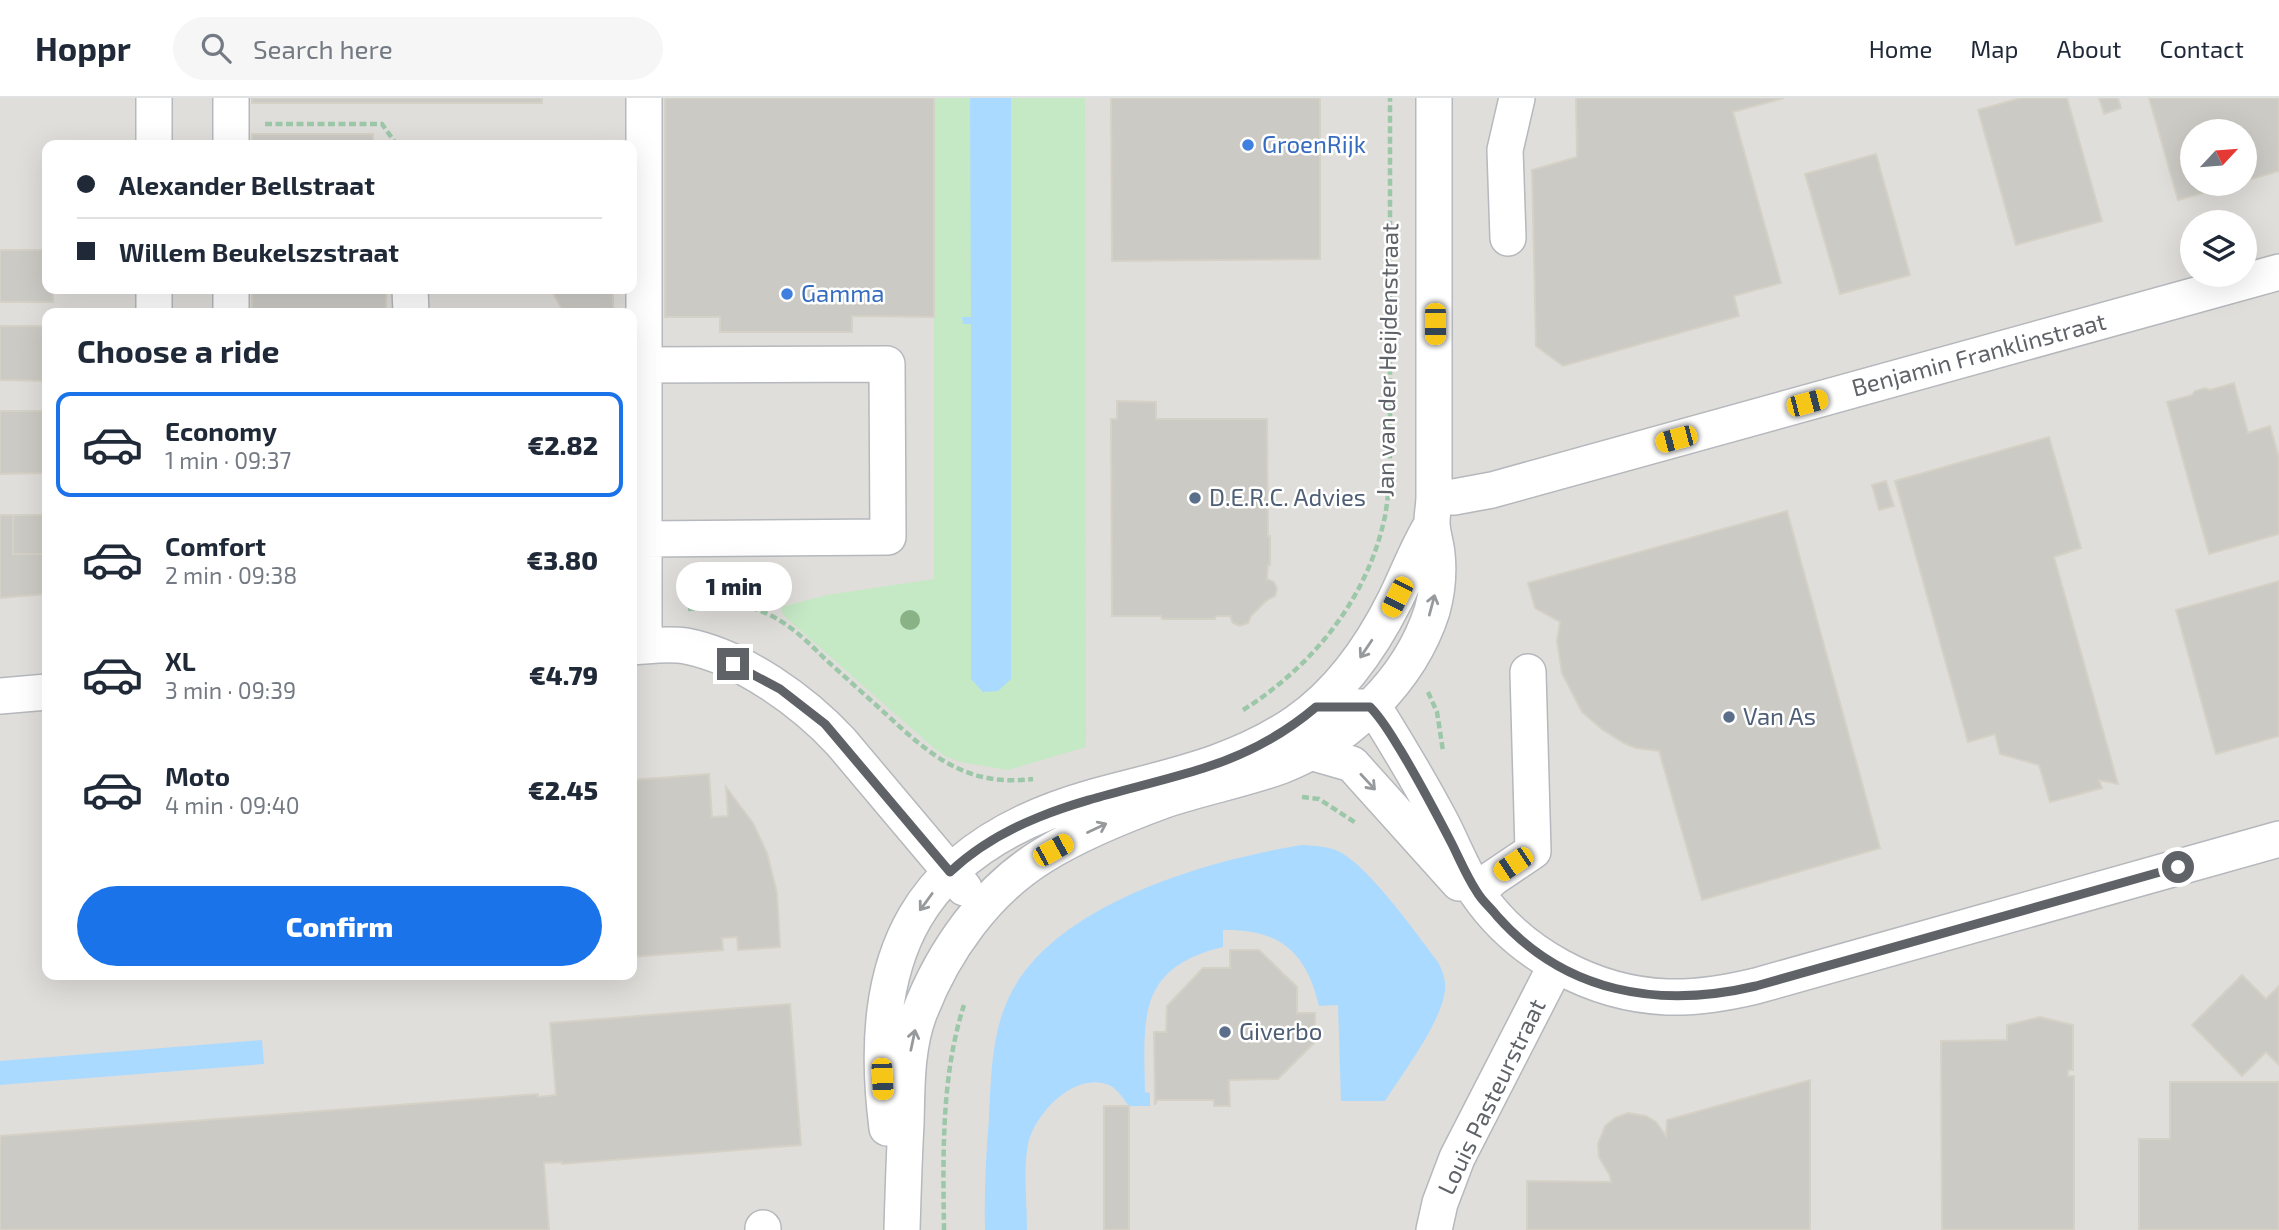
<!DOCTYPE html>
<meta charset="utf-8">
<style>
:root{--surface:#fff;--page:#f6f6f7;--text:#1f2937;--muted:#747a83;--line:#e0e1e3;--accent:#1a73e8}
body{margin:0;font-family:"Exo 2",sans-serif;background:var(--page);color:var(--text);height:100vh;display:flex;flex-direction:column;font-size:26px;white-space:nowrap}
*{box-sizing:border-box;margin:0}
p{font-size:23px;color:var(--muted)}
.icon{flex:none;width:38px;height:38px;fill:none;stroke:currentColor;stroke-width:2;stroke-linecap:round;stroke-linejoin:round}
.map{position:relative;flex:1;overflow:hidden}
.details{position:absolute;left:42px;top:210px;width:595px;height:672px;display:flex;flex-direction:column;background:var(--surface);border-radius:14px;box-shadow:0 7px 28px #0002}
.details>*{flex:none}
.top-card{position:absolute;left:42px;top:42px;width:595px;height:154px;border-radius:14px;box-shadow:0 7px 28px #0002;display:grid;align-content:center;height:154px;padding:0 35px;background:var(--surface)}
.needle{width:46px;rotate:64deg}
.fabs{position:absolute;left:2180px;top:21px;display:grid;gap:14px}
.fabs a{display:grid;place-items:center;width:77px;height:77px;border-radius:50%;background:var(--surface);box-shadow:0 7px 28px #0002;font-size:35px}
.end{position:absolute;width:32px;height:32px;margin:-16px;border:9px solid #5f6368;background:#fff;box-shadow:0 0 0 4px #fff}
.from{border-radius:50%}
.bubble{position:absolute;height:49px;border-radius:24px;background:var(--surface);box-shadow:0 7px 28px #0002;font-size:23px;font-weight:800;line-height:49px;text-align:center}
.car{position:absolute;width:21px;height:42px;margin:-21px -10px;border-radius:9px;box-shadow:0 0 5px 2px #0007;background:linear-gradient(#f5c518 24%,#345 0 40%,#f5c518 0 76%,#345 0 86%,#f5c518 0)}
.top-card b{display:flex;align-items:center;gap:24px;height:66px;font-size:26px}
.top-card b+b{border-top:2px solid var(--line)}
.top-card i{width:18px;height:18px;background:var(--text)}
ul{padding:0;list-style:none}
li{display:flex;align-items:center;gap:21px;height:105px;margin:0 14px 10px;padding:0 21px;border:4px solid transparent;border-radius:14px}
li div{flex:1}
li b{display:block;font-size:26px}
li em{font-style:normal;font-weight:800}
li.selected{border-color:var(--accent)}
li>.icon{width:63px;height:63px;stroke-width:1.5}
h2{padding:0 35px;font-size:32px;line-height:84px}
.cta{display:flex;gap:14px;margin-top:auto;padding:14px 35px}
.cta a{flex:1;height:80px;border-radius:42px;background:var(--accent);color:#fff;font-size:28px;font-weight:800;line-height:80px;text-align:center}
header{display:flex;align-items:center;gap:42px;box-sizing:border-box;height:98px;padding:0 35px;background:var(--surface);border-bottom:2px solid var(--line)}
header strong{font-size:33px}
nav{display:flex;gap:38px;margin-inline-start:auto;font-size:24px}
.search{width:490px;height:63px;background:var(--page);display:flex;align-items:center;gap:18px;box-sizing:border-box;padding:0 24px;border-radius:38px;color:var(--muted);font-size:26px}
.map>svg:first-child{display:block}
.industrial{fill:#e0deda;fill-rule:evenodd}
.green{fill:#c5e8c5}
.water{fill:#aadaff}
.building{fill:#cccac5;stroke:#d6d1c6;stroke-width:2}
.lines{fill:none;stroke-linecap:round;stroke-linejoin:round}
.minor-casing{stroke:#b5b8bc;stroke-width:38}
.path{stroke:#9cc7a9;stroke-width:4.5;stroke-dasharray:7 3.5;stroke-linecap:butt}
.minor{stroke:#fff;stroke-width:35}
.tree{fill:#89b387}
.oneway{stroke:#979a9d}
.route{stroke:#5f6368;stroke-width:9}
.shop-dot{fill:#3f7fe0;stroke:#fff;stroke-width:2.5}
.service-dot{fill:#5c6f8a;stroke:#fff;stroke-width:2.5}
.labels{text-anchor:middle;stroke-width:5;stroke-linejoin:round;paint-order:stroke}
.shop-label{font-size:24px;fill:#366cbe;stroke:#fff;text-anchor:start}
.street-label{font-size:24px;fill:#5f6368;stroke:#fff}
.service-label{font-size:24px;fill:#4e5e75;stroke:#fff;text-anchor:start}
</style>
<header>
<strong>Hoppr</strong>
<div class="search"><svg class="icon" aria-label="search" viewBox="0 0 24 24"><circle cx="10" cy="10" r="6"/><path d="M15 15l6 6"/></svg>Search here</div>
<nav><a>Home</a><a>Map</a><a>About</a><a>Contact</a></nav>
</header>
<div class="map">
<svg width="2279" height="1132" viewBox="0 0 2279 1132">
<rect width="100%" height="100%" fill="#f1efe8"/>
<path class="industrial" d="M 0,0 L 2279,0 L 2279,1132 L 0,1132 ZM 2193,33 L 2245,33 L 2245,86 L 2193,86 ZM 47,47 L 632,47 L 632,191 L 47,191 ZM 2193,124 L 2245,124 L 2245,177 L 2193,177 ZM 47,215 L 632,215 L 632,877 L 47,877 Z"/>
<path class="green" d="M 934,0 L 1085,0 L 1086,649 L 1008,672 L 961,664 L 947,659 L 935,651 L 783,517 L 781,509 L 827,497 L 934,481 Z"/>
<path class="water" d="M 970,0 L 1011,0 L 1011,581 L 998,593 L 983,594 L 971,581 L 971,226 L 963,226 L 962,219 L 971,219 Z
M 1302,747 C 1315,748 1328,748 1340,754 C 1370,770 1416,835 1438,864 C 1442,872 1446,881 1445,891 C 1443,922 1403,975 1385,1003 L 1341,1003 L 1338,907 L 1319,908 C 1306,853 1279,831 1223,832 L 1223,849 C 1136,870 1144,921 1145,994 L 1150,995 L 1150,1008 L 1129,1008 C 1124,1002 1118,992 1111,988 C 1076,971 1035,1015 1028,1046 C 1023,1073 1027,1104 1027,1132 L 985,1132 C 984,1095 986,1057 989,1020 C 991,980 991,937 1009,899 C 1053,806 1208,762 1302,747 Z
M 262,942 L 264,966 L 0,987 L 0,963 Z"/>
<path class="building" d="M 252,0 L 542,0 L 542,5 L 252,5 Z
M 665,0 L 934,0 L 934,219 L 852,218 L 852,234 L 720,234 L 720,219 L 665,219 Z
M 1111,0 L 1320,0 L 1320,161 L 1112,163 Z
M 1576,0 L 1784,0 L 1733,14 L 1781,185 L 1734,198 L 1739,218 L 1563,268 L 1536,248 L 1532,72 L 1577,59 Z
M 2021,0 L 2067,0 L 2102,123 L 2016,147 L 1978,12 Z
M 2099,0 L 2118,0 L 2121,10 L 2104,16 Z
M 2149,0 L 2279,0 L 2279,73 L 2245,83 L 2245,33 L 2193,33 L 2193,86 L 2236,86 L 2178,102 Z
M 252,36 L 373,36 L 373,47 L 252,47 Z
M 1876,56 L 1910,177 L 1840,196 L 1805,76 Z
M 0,152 L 47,152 L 47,191 L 53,191 L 53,204 L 0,204 Z
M 252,191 L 386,191 L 386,215 L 252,215 Z
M 551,191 L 613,191 L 613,215 L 576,215 L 574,213 L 564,215 Z
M 0,228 L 47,228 L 47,283 L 0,282 Z
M 2234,285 L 2248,335 L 2270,328 L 2279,360 L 2279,436 L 2209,456 L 2167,304 L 2192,297 L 2195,293 L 2205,290 L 2210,292 Z
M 1117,303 L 1156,304 L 1156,321 L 1267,321 L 1268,438 L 1270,438 L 1270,467 L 1268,467 L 1267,481 L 1274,484 L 1277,491 L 1275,498 L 1267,502 L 1251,518 L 1248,525 L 1240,528 L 1233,525 L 1230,518 L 1216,518 L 1215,521 L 1162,521 L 1161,518 L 1112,518 L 1111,321 L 1117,321 Z
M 0,313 L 47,313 L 47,375 L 0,376 Z
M 2049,339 L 2081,450 L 2054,459 L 2118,686 L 2099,682 L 2102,690 L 2050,704 L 2039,667 L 2000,656 L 1995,636 L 1968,644 L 1895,383 Z
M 1886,383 L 1894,408 L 1879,412 L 1872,387 Z
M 1787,413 L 1880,750 L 1702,802 L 1659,653 L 1636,650 L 1624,645 L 1603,632 L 1582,614 L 1562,575 L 1557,543 L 1560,524 L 1535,510 L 1528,485 Z
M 0,417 L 13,417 L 13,456 L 47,456 L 47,496 L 0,500 Z
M 13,417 L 47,417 L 47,456 L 13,456 Z
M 2279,483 L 2279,638 L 2216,656 L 2176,512 Z
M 709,676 L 712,719 L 728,718 L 726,689 L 753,725 L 767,755 L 777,795 L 780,849 L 738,852 L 737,839 L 722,840 L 723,852 L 632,859 L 632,682 Z
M 1230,852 L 1259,852 L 1297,889 L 1297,915 L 1315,915 L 1316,943 L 1278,981 L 1229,982 L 1230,1008 L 1214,1008 L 1214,1002 L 1157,1002 L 1155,1007 L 1154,934 L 1166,934 L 1167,908 L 1203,870 L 1230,870 Z
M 2242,877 L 2266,901 L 2279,888 L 2279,967 L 2266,954 L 2242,978 L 2192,927 Z
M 790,906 L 801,1047 L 562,1066 L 562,1064 L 544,1065 L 549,1132 L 0,1132 L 0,1038 L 538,996 L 538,999 L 556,997 L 550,925 Z
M 2040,919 L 2073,927 L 2073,972 L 2068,972 L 2068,978 L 2074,978 L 2074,1132 L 1942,1132 L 1941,943 L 2007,942 L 2007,927 Z
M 1810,982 L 1810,1132 L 1527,1132 L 1527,1083 L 1611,1084 L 1610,1078 L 1599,1059 L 1598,1046 L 1605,1028 L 1615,1020 L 1628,1015 L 1646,1018 L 1656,1024 L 1666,1038 L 1667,1022 Z
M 2170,984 L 2279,984 L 2279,1132 L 2139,1132 L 2139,1041 L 2170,1041 Z
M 1104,1008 L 1129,1008 L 1129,1132 L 1104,1132 Z"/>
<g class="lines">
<g class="minor-casing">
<path id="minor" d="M 231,0 L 231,47
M 644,0 L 644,548
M 154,47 L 154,0
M 1508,140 L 1505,52 L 1517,0
M 410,191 L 411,215
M 154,215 L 154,191
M 231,215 L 231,191
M 644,267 L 887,266 L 888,439 L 644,441
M 1434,398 L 1454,399 L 1492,392 L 2279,174
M 632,549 C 649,548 669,545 686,548 C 742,559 803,603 841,644 L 964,790
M 0,598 L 47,594
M 1316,609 L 1370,609 L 1380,619 C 1401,653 1422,688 1441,724 C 1453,747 1463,774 1477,795 C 1519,856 1593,896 1667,899 C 1697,900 1727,895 1756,888 L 2279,741
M 1310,654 L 1352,666 L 1459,785
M 1477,795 L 1493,780 L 1533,753 L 1528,574
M 887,1030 C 865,858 916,750 1090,700 C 1162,680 1234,668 1297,624 C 1340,594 1372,548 1395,502 C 1408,476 1417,450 1432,426
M 763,1130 L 763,1132
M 902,1132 C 903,1097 904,1061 906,1026 C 907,990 906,951 919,916 C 943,853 986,792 1044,757 C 1081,734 1124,717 1165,702 C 1203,689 1243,682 1281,668 C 1348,642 1410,582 1432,513 C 1437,495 1439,475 1437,456 C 1436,445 1432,435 1432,424 C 1432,416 1434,407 1434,398 L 1434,0
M 1434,1132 L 1440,1105 L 1457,1060 L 1556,867"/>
</g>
<path class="path" d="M 265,26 L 382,26 L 397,47
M 688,511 C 711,510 736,505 758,512 C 784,521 804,540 823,559 C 844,578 866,598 887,617 C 932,659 968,689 1033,681
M 1428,594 L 1437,614 L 1443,653
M 1243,612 C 1313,568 1368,500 1385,418 C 1390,391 1390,364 1390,338 L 1390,0
M 1302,699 L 1319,701 L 1356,725
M 944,1132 C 943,1058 941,978 964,907"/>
<use href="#minor" class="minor"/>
</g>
<circle class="tree" cx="910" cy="522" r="10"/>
<defs><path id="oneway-shaft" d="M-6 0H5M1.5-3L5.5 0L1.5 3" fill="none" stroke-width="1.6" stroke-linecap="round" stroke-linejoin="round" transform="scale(1.75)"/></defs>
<g class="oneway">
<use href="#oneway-shaft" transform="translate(1432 507) rotate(-75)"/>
<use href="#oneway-shaft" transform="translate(1366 551) rotate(124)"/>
<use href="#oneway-shaft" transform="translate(1368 684) rotate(47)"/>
<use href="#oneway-shaft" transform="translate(1097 730) rotate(-25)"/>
<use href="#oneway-shaft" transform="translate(926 804) rotate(126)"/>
<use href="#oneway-shaft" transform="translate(913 942) rotate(-78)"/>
</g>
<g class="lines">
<path class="route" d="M 733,566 L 780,591 L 825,626 L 950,774 C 1020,708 1116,698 1204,670 C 1245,657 1283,637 1316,609 L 1370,609 C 1383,622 1391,637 1401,653 C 1419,683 1436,715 1452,746 C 1460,762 1467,779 1477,794 C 1482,803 1491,810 1497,818 C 1565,895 1659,911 1756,888 L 2178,769"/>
</g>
<g class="shop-dot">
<circle cx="1248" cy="47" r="7"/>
<circle cx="787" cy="196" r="7"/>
</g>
<g class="service-dot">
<circle cx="1195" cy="400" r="7"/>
<circle cx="1729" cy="619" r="7"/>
<circle cx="1225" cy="934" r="7"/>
</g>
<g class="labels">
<g class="shop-label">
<text x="1262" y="55">GroenRijk</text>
<text x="801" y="204">Gamma</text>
</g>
<g class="street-label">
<text transform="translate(1979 257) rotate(-15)" y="8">Benjamin Franklinstraat</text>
<text transform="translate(1388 262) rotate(-89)" y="8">Jan van der Heijdenstraat</text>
<text transform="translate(1492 999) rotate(-64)" y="8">Louis Pasteurstraat</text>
</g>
<g class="service-label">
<text x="1209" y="408">D.E.R.C. Advies</text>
<text x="1743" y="627">Van As</text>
<text x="1239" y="942">Giverbo</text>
</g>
</g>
</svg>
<div class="fabs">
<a><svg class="needle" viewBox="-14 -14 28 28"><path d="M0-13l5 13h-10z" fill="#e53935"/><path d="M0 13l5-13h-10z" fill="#747a83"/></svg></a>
<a><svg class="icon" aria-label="layers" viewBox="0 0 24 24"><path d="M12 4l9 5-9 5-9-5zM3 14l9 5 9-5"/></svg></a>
</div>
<i class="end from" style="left:2178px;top:769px"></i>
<i class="end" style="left:733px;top:566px"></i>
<div class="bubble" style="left:676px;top:464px;width:116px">1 min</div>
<i class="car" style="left:1435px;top:226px;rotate:180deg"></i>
<i class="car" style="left:1807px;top:305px;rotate:75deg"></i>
<i class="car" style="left:1676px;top:341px;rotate:255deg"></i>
<i class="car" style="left:1397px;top:499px;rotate:207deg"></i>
<i class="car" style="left:1053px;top:752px;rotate:61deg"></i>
<i class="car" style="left:1513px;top:766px;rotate:236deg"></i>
<i class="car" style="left:882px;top:981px;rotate:177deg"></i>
<div class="top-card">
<b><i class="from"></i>Alexander Bellstraat</b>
<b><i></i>Willem Beukelszstraat</b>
</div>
<section class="details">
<h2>Choose a ride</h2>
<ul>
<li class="selected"><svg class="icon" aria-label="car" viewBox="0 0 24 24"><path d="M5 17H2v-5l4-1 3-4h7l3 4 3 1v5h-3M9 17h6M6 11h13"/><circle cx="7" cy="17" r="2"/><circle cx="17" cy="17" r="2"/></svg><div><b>Economy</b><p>1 min · 09:37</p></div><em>€2.82</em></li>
<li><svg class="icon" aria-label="car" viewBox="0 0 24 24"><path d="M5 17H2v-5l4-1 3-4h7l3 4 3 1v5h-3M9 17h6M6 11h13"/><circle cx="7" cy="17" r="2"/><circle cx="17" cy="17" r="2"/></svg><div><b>Comfort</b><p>2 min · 09:38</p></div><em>€3.80</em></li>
<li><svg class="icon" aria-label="car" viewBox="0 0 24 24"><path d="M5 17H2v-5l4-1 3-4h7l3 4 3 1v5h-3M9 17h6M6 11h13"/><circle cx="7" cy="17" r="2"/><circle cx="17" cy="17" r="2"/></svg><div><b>XL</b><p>3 min · 09:39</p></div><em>€4.79</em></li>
<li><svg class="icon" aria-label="car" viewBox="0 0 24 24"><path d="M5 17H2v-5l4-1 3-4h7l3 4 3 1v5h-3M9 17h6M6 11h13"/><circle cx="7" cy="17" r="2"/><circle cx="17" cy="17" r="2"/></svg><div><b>Moto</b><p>4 min · 09:40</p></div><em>€2.45</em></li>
</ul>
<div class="cta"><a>Confirm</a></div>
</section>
</div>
